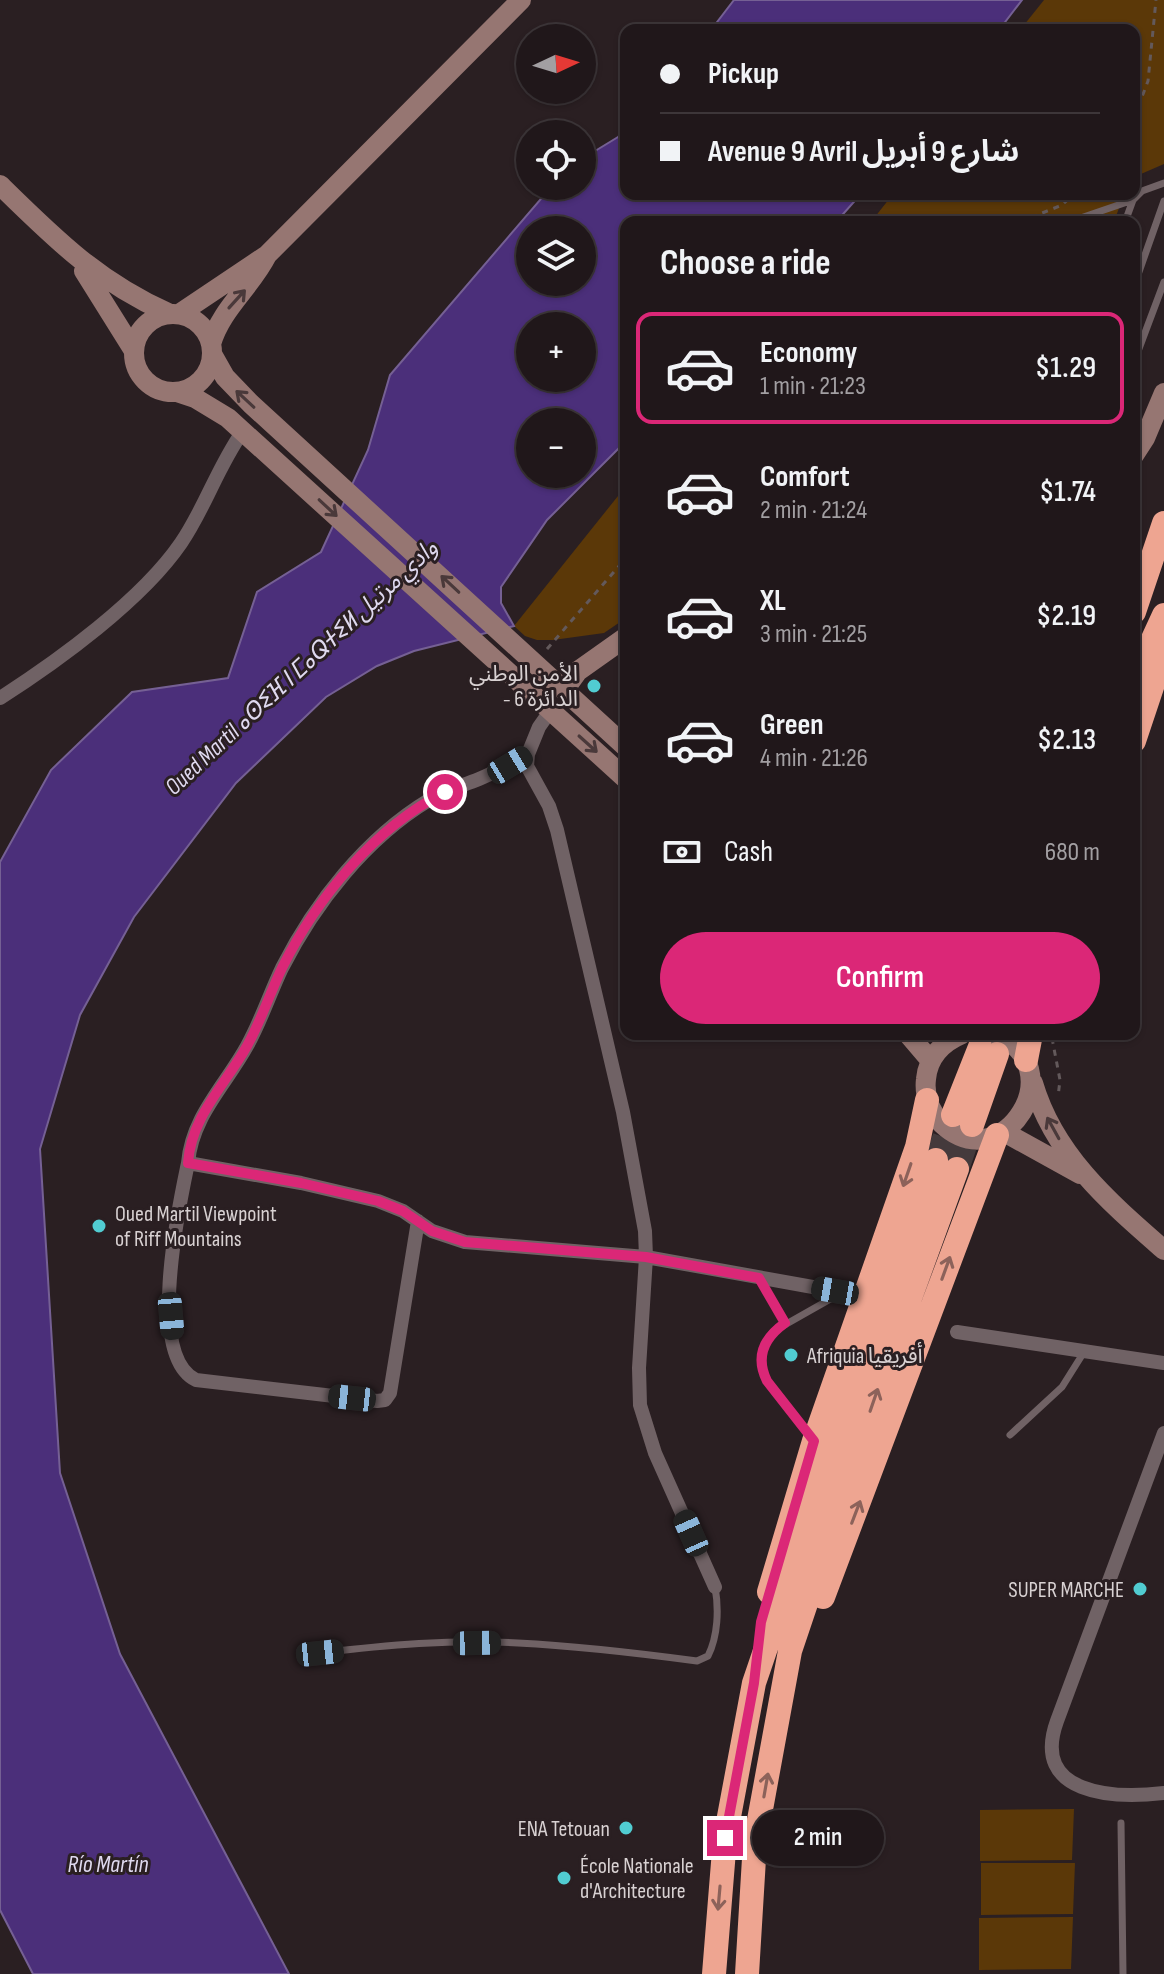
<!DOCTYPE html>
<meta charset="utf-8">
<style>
:root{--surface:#20171a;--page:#282023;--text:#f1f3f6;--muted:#a29fa2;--line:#3d3639;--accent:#db2777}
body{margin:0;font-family:"Sofia Sans Condensed","Noto Sans Arabic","Noto Sans Tifinagh",sans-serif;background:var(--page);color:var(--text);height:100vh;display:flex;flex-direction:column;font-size:30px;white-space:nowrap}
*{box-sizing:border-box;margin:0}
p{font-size:26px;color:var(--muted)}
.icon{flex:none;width:44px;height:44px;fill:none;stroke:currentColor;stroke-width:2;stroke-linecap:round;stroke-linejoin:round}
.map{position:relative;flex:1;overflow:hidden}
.panel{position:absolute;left:620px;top:216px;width:520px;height:824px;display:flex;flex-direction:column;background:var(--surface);border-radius:16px;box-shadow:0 2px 6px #0004,0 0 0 2px var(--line)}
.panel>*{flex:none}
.banner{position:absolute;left:620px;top:24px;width:520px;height:176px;border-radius:16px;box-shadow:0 2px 6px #0004,0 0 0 2px var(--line);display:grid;align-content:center;height:176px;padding:0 40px;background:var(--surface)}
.needle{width:52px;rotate:86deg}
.fabs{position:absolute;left:516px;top:24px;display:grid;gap:16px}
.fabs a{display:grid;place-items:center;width:80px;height:80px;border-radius:50%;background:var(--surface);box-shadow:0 2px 6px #0004,0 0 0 2px var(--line);font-size:40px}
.end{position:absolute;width:36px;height:36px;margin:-18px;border:10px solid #db2777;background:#fff;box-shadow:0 0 0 4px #fff}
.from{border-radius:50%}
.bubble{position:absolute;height:56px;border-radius:28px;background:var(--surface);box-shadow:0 2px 6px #0004,0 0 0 2px var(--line);font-size:26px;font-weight:600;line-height:56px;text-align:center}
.car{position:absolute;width:24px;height:48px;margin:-24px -12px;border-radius:10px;box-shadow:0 0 6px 2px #0007;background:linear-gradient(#222 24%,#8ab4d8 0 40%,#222 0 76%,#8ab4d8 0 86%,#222 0)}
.banner b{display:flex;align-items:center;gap:28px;height:76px;font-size:30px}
.banner b+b{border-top:2px solid var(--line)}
.banner i{width:20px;height:20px;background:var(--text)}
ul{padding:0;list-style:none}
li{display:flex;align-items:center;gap:24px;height:112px;margin:0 16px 12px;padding:0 24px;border:4px solid transparent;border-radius:16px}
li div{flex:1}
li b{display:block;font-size:30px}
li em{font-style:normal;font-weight:600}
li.active{border-color:var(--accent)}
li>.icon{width:72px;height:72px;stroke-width:1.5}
h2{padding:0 40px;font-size:36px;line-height:96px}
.pay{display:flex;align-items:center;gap:20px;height:88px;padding:0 40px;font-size:30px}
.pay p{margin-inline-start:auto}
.button{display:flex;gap:16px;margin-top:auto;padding:16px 40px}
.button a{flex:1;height:92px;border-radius:48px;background:var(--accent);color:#fff;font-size:32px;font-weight:600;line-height:92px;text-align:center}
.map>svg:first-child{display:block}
.green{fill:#5b3808}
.water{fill:#4b2f7a;stroke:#756094;stroke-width:2;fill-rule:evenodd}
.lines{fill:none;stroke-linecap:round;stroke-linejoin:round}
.highway-tunnel{stroke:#443a3c;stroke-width:24;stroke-dasharray:24 12;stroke-linecap:butt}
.path{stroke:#63595b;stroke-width:3;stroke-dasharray:6 6;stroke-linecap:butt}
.lane{stroke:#706265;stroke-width:7}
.street{stroke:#706265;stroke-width:14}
.secondary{stroke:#967672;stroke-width:20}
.highway{stroke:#eea591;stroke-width:24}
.oneway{stroke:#4a393a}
.oneway2{stroke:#8c625a}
.route{stroke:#db2777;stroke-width:10}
.poi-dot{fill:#51ccd1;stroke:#2a1f22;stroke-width:3}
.labels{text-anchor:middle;stroke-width:6;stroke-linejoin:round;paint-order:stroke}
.poi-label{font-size:22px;fill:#d8d1d2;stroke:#2a1f22;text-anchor:end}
.water-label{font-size:24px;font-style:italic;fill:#dfd9ef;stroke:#2a1f22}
</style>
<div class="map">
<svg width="1164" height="1974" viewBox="0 0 1164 1974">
<rect width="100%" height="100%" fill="#2a1f22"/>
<path class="green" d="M 1044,0 L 1164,0 L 1164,164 L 1134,177 L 1134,30 L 1020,30 Z
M 893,194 L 1124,194 L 1114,222 L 871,222 Z
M 626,486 L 626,618 L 604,633 L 553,640 L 537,640 L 525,636 L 514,626 Z
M 1074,1809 L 1072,1860 L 980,1861 L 980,1810 Z
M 981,1863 L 1075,1863 L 1073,1914 L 981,1915 Z
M 1073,1917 L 1071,1969 L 979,1970 L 979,1918 Z"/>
<path class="water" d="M 734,0 L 1022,0 L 999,30 L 711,30 Z
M 626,129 L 626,194 L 861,194 L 836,222 L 626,222 L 626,441 L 547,520 L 501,587 L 501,603 L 514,626 L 414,651 L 377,666 L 326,697 L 236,783 L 134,917 L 80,1015 L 40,1149 L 60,1473 L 120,1654 L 289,1974 L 33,1974 L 0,1910 L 0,862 L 51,770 L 132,692 L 228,678 L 257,592 L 321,552 L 368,450 L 390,375 L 552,186 L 582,186 L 582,159 L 618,137 ZM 530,230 L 582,230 L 582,282 L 530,282 ZM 530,326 L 582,326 L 582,378 L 530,378 ZM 530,422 L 582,422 L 582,474 L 530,474 Z"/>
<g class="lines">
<path class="highway-tunnel" d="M 936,1160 L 953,1115
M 957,1169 L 972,1125"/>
<path class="path" d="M 1134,118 L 1148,81 L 1156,0
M 1020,222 L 1062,205 L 1074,194
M 547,649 L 626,558
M 1052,1038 L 1060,1080 L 1058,1097"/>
<path class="lane" d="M 1069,222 L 1133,200 L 1142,191 L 1164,183
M 1125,222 L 1133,200
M 1134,286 L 1164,201
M 1134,362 L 1164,282
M 760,1280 L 785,1323
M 1010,1435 L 1062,1387 L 1084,1352
M 811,1437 L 767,1381 C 758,1363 760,1346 774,1331 L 841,1293
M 320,1653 C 386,1645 452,1639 518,1643 C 578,1646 637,1653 697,1661 L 708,1656 C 718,1636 719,1609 715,1587
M 1121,1823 L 1123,1974"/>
<path class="street" d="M 0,698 C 58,661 142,600 181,543 C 205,508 218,466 243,431
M 551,710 L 539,727 L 528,754 L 527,766 L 549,806 L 557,830 L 623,1112 L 645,1231 L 646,1257 L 639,1368 L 640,1405 L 655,1453 L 715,1587
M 188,1163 C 192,1116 225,1086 247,1046 C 261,1021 270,993 282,968 C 315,903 366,838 429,800 C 445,790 462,786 479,779 C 496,772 512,763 528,754
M 418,1221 L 390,1393 L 385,1400 L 377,1401 L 196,1380 C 146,1356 179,1206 188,1163 L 301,1183 L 378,1201 L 403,1211 L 432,1231 L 465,1242 L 646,1257 L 835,1291 L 866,1292
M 957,1332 L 1164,1363
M 1164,1433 L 1057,1721 C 1030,1795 1114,1799 1164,1793"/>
<path class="secondary" d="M 0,185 C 55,239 98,282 170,314
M 84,271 L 134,351
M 179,314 L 267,255 L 521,0
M134 353a39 39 0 1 1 78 0a39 39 0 1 1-78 0Z
M 211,344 C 221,309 251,287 267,255
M 212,354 L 225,377 L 251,404 L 626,747
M 177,392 L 195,398 L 228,418 L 626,779
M 1134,455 L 1145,438 L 1164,393
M 565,689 L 578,671 L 626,637
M 908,1034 L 931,1061
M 962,1034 C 943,1042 928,1057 926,1079 C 924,1096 930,1112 942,1124 C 1003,1181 1076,1065 994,1034
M 1033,1083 C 1054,1155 1109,1202 1164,1250
M 1004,1132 L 1080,1174"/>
<path class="highway" d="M 1134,612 L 1164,523
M 1134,680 L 1164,615
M 1134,741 L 1158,669 L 1164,640
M 1026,1060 L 1031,1034
M 953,1115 L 980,1047
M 972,1125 L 997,1054
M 769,1592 L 814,1441 L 917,1147 L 927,1100
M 823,1597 L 997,1135
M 714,1974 L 725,1838 L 754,1683 L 881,1310 L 936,1160
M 747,1974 L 755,1842 L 790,1651 L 895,1339 L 957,1169"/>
</g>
<defs><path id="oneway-shaft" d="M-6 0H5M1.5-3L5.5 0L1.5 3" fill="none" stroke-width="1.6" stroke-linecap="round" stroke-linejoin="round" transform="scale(2)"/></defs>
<g class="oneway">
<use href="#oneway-shaft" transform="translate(237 299) rotate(-48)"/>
<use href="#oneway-shaft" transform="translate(245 399) rotate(-137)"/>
<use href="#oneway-shaft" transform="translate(328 508) rotate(43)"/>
<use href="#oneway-shaft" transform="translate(450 584) rotate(-137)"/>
<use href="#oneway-shaft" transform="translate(588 744) rotate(42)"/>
<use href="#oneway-shaft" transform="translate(1053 1128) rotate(-119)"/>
</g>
<g class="oneway2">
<use href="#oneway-shaft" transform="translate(907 1175) rotate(109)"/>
<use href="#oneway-shaft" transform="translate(946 1268) rotate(-70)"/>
<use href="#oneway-shaft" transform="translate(874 1400) rotate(-71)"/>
<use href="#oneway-shaft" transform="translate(856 1512) rotate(-69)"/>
<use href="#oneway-shaft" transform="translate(766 1785) rotate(-80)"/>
<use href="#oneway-shaft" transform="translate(719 1898) rotate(95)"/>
</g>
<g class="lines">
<path class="route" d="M 445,792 C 374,828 317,898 282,968 C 270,993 261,1021 247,1046 C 225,1085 191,1117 188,1163 L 301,1183 L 378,1201 L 403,1211 L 432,1231 L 465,1242 L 646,1257 L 759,1278 L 785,1323 C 764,1338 755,1357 767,1381 L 814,1441 L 761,1622 L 754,1683 L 725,1838"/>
</g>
<g class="poi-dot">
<circle cx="594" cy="686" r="8"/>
<circle cx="99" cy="1226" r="8"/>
<circle cx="791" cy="1355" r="8"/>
<circle cx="1140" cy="1589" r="8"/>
<circle cx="626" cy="1828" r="8"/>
<circle cx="564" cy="1878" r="8"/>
</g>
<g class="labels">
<g class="poi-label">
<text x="578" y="681">الأمن الوطني<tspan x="578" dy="25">- الدائرة 6</tspan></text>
<text x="115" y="1221" text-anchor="start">Oued Martil Viewpoint<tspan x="115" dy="25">of Riff Mountains</tspan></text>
<text x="807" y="1363" text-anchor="start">Afriquia أفريقيا</text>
<text x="1124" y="1597">SUPER MARCHE</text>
<text x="610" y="1836">ENA Tetouan</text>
<text x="580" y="1873" text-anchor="start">École Nationale<tspan x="580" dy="25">d'Architecture</tspan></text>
</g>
<g class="water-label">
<text transform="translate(301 667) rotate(-43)" y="8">Oued Martil ⴰⵙⵉⴼ ⵏ ⵎⴰⵕⵜⵉⵍ وادي مرتيل</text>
<text x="108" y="1872">Río Martín</text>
</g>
</g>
</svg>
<div class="fabs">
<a><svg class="needle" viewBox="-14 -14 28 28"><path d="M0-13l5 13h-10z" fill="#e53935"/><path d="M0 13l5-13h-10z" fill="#a29fa2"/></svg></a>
<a><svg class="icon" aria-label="locate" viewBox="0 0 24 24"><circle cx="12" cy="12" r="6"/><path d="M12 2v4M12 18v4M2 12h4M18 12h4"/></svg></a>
<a><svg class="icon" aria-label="layers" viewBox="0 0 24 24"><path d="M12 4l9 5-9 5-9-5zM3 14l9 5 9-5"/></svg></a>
<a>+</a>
<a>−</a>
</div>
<i class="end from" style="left:445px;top:792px"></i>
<i class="end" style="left:725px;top:1838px"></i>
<div class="bubble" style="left:752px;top:1810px;width:132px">2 min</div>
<i class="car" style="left:510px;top:765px;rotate:59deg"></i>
<i class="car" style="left:835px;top:1291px;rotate:280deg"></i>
<i class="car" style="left:171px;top:1316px;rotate:175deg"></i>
<i class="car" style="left:352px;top:1398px;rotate:276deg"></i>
<i class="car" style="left:691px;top:1533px;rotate:336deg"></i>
<i class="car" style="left:477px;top:1643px;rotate:89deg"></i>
<i class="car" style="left:320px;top:1653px;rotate:84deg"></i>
<div class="banner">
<b><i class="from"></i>Pickup</b>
<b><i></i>Avenue 9 Avril شارع 9 أبريل</b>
</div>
<section class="panel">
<h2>Choose a ride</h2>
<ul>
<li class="active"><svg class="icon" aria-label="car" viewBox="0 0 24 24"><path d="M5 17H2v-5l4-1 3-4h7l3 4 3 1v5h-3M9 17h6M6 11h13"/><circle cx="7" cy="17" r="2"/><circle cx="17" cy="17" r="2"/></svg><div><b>Economy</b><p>1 min · 21:23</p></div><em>$1.29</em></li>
<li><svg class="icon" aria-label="car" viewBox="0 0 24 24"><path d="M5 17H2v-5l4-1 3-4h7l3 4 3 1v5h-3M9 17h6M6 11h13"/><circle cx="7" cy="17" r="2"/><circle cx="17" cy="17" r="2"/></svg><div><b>Comfort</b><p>2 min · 21:24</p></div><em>$1.74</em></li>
<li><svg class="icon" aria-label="car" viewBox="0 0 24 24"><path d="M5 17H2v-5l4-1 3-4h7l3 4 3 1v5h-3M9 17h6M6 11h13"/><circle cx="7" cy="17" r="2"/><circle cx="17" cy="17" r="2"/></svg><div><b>XL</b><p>3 min · 21:25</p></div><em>$2.19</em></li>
<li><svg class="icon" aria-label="car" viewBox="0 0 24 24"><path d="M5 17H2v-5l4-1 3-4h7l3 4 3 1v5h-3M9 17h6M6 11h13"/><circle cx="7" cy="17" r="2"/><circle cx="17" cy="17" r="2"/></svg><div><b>Green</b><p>4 min · 21:26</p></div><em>$2.13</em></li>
</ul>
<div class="pay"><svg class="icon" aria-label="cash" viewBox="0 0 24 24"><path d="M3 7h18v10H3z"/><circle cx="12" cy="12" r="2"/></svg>Cash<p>680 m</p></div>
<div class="button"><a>Confirm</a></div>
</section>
</div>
